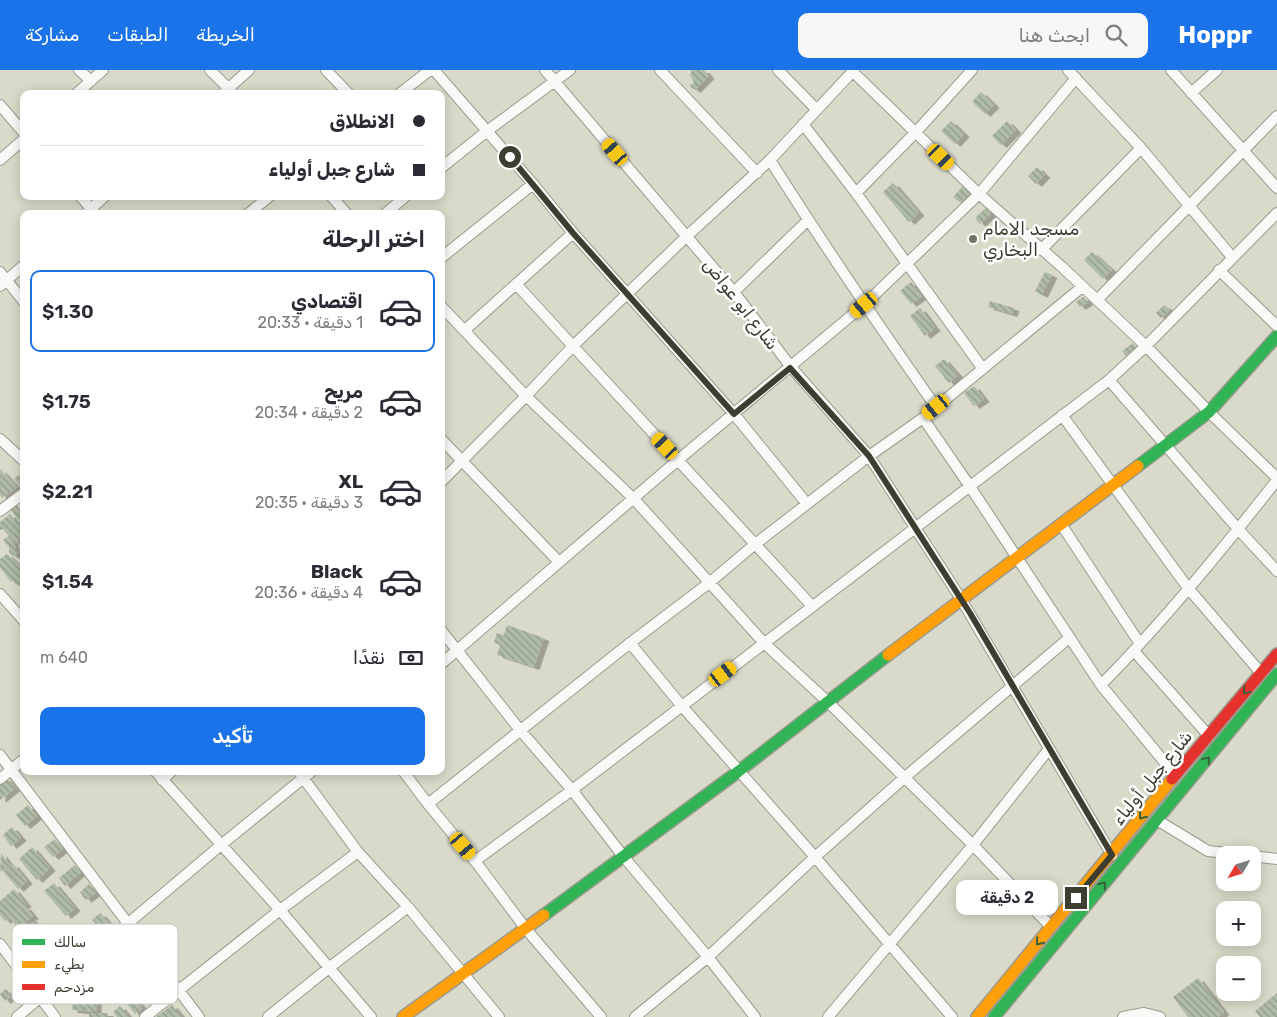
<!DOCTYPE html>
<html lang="ar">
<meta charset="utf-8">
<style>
:root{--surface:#fff;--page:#f7f7f7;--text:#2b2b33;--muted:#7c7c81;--line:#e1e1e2;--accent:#1a73e8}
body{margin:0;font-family:Rubik,"Noto Naskh Arabic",sans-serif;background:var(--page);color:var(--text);direction:rtl;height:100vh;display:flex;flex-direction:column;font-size:19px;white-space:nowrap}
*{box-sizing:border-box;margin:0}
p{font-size:16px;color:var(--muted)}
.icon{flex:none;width:28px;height:28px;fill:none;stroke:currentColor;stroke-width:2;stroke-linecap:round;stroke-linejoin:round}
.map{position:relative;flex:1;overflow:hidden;direction:ltr}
.side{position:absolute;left:20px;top:140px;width:425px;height:565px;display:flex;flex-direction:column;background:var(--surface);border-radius:10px;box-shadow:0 2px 12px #0003;direction:rtl}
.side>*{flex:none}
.top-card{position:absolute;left:20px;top:20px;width:425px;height:110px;border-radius:10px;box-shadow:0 2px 12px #0003;direction:rtl;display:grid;align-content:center;height:110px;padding:0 20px;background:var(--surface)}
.needle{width:32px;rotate:231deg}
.tools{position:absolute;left:1216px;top:776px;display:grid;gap:10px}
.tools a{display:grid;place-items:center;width:45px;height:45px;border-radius:10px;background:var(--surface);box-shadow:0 2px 12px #0003;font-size:25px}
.end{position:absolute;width:22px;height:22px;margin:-11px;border:6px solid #3d3e31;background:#fff;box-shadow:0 0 0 2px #fff}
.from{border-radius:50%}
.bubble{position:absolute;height:35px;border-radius:10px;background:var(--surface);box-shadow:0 2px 12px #0003;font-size:16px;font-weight:600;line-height:35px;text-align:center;direction:rtl}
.car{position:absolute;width:15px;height:30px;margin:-15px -8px;border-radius:6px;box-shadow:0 0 4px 1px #0007;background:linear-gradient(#f5c518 24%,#345 0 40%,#f5c518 0 76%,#345 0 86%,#f5c518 0)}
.top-card b{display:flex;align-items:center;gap:18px;height:48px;font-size:19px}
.top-card b+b{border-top:1px solid var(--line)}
.top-card i{width:12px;height:12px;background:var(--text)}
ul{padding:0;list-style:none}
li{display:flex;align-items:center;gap:15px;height:82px;margin:0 10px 8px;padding:0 10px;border:2px solid transparent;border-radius:10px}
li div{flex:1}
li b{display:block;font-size:19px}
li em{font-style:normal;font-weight:600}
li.on{border-color:var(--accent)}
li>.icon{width:45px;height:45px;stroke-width:1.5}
h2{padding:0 20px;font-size:22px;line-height:60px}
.pay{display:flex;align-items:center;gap:12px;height:55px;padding:0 20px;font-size:19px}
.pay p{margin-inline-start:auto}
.primary-button{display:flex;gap:10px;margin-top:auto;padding:10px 20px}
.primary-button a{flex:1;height:58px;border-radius:10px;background:var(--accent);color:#fff;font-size:20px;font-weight:600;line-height:58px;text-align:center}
header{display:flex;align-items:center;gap:30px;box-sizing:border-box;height:70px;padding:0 25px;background:var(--accent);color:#fff}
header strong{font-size:24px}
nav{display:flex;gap:28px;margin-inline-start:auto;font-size:18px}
.search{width:350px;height:45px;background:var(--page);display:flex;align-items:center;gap:12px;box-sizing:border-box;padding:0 18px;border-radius:10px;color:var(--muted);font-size:19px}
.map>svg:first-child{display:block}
.building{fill:url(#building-back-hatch);filter:url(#shadow)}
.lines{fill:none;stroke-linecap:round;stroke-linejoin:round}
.street-casing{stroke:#9a9b8e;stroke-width:12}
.fast-casing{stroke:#9a9b8e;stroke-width:14}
.slow-casing{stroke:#9a9b8e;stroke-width:14}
.jam-casing{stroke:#9a9b8e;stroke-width:14}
.street{stroke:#f9f9f7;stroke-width:10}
.fast{stroke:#30b455;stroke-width:11}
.slow{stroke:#ff9f0a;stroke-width:11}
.jam{stroke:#e5322d;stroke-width:11}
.oneway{stroke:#39613c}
.route{stroke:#3d3e31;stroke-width:6}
.poi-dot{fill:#747566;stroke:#fff;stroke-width:2}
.labels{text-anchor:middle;stroke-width:5;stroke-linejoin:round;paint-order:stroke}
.poi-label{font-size:18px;fill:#3d3e31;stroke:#fff;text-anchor:start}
.street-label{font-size:18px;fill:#3d3e31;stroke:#fff}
.key{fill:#fff;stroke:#c5c5c1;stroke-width:1}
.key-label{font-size:14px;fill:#3d3e31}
</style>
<header>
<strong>Hoppr</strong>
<div class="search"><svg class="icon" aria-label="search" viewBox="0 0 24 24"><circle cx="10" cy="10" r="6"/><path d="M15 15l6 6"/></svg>ابحث هنا</div>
<nav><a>الخريطة</a><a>الطبقات</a><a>مشاركة</a></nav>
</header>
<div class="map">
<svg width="1277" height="947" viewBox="0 0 1277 947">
<defs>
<pattern id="building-back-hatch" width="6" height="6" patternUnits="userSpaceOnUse" patternTransform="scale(1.25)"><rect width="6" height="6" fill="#b0bca7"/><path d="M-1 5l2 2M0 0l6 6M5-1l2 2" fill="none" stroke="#909a89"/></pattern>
<filter id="shadow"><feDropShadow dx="5.5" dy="3" stdDeviation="0" flood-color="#0004"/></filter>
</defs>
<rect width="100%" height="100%" fill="#d9dac9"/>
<path class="building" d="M 692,0 L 704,0 L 709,6 L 695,20 L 690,16 L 694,12 L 690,5 Z
M 981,22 L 994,35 L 985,44 L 972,32 Z
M 951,51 L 964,64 L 955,74 L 941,61 Z
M 1007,51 L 1016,60 L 1001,75 L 992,66 Z
M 1037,97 L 1045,105 L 1036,114 L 1028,106 Z
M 893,113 L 919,143 L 909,152 L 883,122 Z
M 963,116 L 970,123 L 961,133 L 953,127 Z
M 986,138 L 991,144 L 980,154 L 975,148 Z
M 1092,182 L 1112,200 L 1103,209 L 1084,190 Z
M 1045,202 L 1052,205 L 1042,225 L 1035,221 Z
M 911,212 L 922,226 L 911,234 L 900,221 Z
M 1083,227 L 1088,232 L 1080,237 L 1076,232 Z
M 990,231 L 1014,238 L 1012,244 L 988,237 Z
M 1164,235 L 1170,240 L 1161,248 L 1156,243 Z
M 920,238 L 935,258 L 925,266 L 910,246 Z
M 1133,273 L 1138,279 L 1127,287 L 1122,281 Z
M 944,289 L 958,305 L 949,313 L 935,296 Z
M 974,316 L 984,329 L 974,336 L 964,323 Z
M 0,399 L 17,417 L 2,428 L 0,425 Z
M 24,401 L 24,413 L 20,416 L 14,409 Z
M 16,434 L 24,445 L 24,457 L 10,439 Z
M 10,444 L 14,450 L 16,449 L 24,459 L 24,467 L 15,473 L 3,459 L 0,460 L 0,452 Z
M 9,466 L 14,473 L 13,474 L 16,477 L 14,479 L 18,483 L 13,486 L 9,482 L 9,477 L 3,470 Z
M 7,484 L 24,500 L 24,514 L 20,517 L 14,510 L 11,512 L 0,497 L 0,489 Z
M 507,555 L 544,568 L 534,597 L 497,585 L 500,575 L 494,573 L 497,563 L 504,565 Z
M 5,707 L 15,718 L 0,730 L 0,711 Z
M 28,735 L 37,746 L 25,756 L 16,745 Z
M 12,757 L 21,768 L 11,776 L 3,765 Z
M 55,769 L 63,779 L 53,787 L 44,777 Z
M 32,777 L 50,798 L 37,810 L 19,789 Z
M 1,783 L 10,795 L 1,802 L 0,800 Z
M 13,794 L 27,811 L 18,819 L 3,801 Z
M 75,795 L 81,802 L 65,816 L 59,808 Z
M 54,813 L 75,838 L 66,846 L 44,821 Z
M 89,814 L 96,822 L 86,830 L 80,822 Z
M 14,819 L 26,834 L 5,851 L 0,845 L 0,831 Z
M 25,836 L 33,846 L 18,858 L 10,848 Z
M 100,843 L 110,854 L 102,861 L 92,850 Z
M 36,850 L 44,860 L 24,877 L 16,868 Z
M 1198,908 L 1224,942 L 1218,947 L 1188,947 L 1173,927 Z
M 123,913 L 143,938 L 135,944 L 116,920 Z
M 74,916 L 97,918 L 96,942 L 72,940 L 73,932 L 68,932 L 68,924 L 73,925 Z
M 6,919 L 12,926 L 5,931 L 0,924 Z
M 1277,923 L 1277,947 L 1260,947 L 1255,941 Z
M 172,935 L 182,947 L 156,947 Z
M 120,936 L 129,947 L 117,947 L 113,942 Z
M 89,943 L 108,943 L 108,947 L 89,947 Z"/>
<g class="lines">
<g class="street-casing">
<path id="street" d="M 79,0 L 91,11
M 210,0 L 234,24
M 326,0 L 349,24
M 434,0 L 533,114 L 573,163 L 734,344 L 807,434
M 545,0 L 734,222 L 791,297 L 869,386 L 961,529 L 1112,785
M 660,0 L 757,103
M 778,0 L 816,39
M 1068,0 L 1141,78 L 1232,187
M 1171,0 L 1277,118
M 853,2 L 979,124 L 1062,197 L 1146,276 L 1209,342 L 1277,408
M 1191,23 L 1217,0
M 76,24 L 103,0
M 222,24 L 249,0
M 399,24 L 430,0
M 0,35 L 24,63
M 803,54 L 856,123 L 983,299
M 0,90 L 24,69
M 770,90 C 823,174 879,256 936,337
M 441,98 L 487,61 L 570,0
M 856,123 L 916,62 L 972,0
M 80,126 L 95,143
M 331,126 L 347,144
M 85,144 L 105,126
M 248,144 L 270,126
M 385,144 L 406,126
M 1041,180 L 1141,78
M 441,188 L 533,114
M 1219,200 L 1277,256
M 0,202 L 24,232
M 516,214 L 812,536
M 0,216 L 24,195
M 734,222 L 808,150
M 1097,230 L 1277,46
M 441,236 L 526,326 L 634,429 L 764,573 L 828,632 L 973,775 L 1051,857
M 465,260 L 573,163
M 1109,310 L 1238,459 L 1277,501
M 1062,345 L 1188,518 L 1261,603
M 923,348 L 969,415 L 1101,615 L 1175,705
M 0,369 L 24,391
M 441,369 L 559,492
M 441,412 L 526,326 L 573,276 L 687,166 L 770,90 L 854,0
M 0,441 L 24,423
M 1061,454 L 1140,574
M 0,524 L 24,551
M 441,560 L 520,660 L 572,720 L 623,786 L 708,887 L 755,947
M 630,573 L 681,635 L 815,787 L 952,947
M 1134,581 L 1209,666
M 441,594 L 678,390 L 864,235 L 979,124 L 1076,8
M 1101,615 C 1164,551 1221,481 1277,410
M 0,685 L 199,947
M 155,701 L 280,840 L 371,947
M 298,701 L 358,782 L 408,837 L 499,947
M 403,701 L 428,734 L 475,791 L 526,859 L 601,947
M 0,709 L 24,689
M 162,710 L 172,701
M 428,734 L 630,573 L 709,513 L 754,475 L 869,386 L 923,348 L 1082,217
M 1157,750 L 1208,781 L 1246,785
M 1252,786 L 1277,789
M 475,791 L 572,720 L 1109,310 L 1146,276 L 1277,143
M 0,874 L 55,947
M 17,947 L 221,775 L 312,701
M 145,947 L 280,840 L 358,782
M 268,947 L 330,897 L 408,837
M 635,947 L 708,887 L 815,787 L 904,708 L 1069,568
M 828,947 L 973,775 L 1049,679
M 1123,947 L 1144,943 L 1160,947"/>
</g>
<g class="fast-casing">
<path id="fast" d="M 1138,396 L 1209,342 L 1277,266
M 544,845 L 739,701 L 888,585
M 994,947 L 1277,604"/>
</g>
<g class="slow-casing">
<path id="slow" d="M 888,585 L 1138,396
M 403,947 L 544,845
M 977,947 L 1172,709"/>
</g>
<g class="jam-casing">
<path id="jam" d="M 1172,709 L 1277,584"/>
</g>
<use href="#street" class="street"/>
<use href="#fast" class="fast"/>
<use href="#slow" class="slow"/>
<use href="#jam" class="jam"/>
</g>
<defs><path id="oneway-chevron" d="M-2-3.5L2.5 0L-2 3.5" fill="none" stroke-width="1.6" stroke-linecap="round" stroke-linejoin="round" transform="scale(1.25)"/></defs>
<g class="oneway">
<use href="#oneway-chevron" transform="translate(1246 621) rotate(130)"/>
<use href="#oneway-chevron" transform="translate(1207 690) rotate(-50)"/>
<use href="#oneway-chevron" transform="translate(1142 746) rotate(129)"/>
<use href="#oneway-chevron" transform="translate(1103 815) rotate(-51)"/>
<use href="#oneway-chevron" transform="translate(1039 872) rotate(129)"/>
</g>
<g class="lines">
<path class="route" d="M 510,87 L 573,163 L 734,344 L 790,298 L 869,386 L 970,543 L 1112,785 L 1076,828"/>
</g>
<circle class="poi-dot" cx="973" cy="169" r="5"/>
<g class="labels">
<g class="poi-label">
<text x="983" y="165">مسجد الامام<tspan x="983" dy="21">البخاري</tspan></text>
</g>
<g class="street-label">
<text transform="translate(741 234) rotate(52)" y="6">شارع ابو عواض</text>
<text transform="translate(1152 708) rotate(-51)" y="6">شارع جبل أولياء</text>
</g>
</g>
<rect x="12" y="854" width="166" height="80" rx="8" class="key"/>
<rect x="22" y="869" width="23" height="6" fill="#30b455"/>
<rect x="22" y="891" width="23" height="7" fill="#ff9f0a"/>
<rect x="22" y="914" width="23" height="6" fill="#e5322d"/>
<g class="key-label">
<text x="54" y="877">سالك</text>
<text x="54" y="899">بطيء</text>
<text x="54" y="922">مزدحم</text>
</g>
</svg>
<div class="tools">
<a><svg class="needle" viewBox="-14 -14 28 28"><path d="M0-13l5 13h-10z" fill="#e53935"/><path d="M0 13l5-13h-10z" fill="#7c7c81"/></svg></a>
<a>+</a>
<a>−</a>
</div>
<i class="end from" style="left:510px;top:87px"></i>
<i class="end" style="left:1076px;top:828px"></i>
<div class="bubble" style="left:956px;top:810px;width:102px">2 دقيقة</div>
<i class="car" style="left:615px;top:82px;rotate:319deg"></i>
<i class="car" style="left:941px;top:87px;rotate:134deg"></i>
<i class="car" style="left:864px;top:235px;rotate:230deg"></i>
<i class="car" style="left:936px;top:337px;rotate:231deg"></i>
<i class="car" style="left:665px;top:376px;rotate:317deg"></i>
<i class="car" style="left:723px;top:604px;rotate:53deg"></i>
<i class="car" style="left:463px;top:776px;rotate:140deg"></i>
<div class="top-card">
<b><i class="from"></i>الانطلاق</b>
<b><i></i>شارع جبل أولياء</b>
</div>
<section class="side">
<h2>اختر الرحلة</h2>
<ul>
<li class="on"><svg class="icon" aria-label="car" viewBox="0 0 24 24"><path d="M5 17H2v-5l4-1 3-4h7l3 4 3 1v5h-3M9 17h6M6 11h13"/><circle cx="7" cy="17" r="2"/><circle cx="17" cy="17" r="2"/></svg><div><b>اقتصادي</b><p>1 دقيقة · 20:33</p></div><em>$1.30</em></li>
<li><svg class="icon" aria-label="car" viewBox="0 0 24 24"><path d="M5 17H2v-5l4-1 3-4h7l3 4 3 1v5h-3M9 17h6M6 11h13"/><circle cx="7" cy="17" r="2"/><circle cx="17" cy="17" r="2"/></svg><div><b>مريح</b><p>2 دقيقة · 20:34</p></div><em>$1.75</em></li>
<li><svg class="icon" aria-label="car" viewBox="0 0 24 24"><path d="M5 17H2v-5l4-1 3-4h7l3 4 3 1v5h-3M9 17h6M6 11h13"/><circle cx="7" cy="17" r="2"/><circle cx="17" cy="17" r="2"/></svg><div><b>XL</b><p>3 دقيقة · 20:35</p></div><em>$2.21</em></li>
<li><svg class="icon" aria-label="car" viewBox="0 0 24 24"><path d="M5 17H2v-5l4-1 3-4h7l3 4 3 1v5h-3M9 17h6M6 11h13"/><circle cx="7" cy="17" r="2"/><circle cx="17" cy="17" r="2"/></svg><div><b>Black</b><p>4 دقيقة · 20:36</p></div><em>$1.54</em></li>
</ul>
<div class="pay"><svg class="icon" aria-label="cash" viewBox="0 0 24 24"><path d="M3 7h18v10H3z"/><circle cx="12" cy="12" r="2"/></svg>نقدًا<p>640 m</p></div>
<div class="primary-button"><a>تأكيد</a></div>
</section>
</div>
